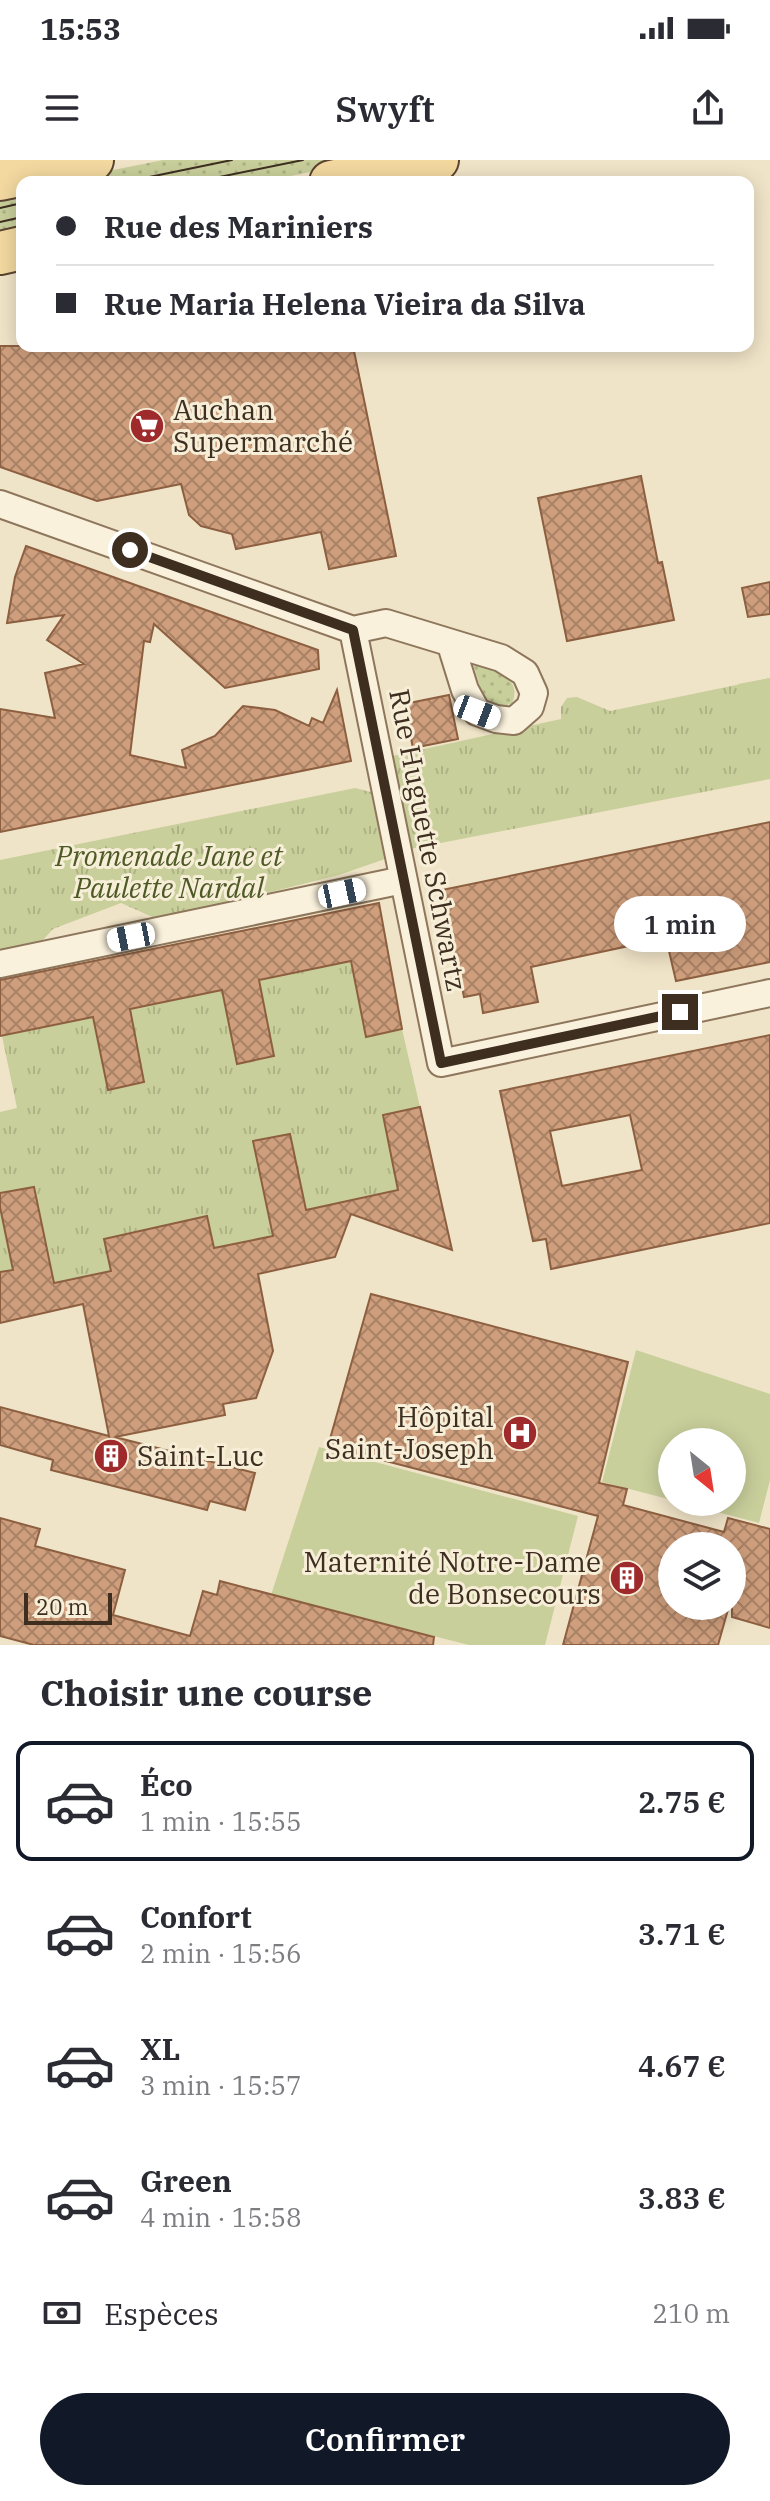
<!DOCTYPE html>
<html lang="fr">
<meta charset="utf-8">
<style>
:root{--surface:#fff;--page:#f2f2f3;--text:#2b2b33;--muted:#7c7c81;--line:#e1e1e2;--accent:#111827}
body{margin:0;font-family:"IBM Plex Serif",serif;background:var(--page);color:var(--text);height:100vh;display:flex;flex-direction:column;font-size:30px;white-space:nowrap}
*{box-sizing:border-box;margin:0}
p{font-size:26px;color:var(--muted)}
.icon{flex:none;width:44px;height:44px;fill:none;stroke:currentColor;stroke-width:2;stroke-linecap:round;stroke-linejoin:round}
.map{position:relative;height:1485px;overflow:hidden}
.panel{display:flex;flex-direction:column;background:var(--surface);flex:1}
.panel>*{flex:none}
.top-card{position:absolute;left:16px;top:16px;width:738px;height:176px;border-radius:16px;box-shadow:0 4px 20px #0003;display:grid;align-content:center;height:176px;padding:0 40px;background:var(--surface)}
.needle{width:52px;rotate:150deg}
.controls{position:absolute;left:658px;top:1268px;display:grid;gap:16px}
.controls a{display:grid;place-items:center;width:88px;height:88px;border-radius:50%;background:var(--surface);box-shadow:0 4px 20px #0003;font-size:40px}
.scale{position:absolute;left:24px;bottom:20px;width:88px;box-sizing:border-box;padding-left:8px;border:4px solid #3d2e20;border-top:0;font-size:22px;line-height:28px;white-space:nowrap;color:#3d2e20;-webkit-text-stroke:6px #f7eed8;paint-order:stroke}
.end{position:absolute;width:36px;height:36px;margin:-18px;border:10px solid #3d2e20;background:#fff;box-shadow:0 0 0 4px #fff}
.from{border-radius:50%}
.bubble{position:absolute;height:56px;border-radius:28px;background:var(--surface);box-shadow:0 4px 20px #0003;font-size:26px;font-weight:600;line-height:56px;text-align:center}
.car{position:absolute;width:24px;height:48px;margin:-24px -12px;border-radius:10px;box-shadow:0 0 6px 2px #0007;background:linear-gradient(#fff 24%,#345 0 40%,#fff 0 76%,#345 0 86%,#fff 0)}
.top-card b{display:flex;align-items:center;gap:28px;height:76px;font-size:30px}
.top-card b+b{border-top:2px solid var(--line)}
.top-card i{width:20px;height:20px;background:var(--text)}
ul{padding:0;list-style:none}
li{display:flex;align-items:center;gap:24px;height:120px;margin:0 16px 12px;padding:0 24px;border:4px solid transparent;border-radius:16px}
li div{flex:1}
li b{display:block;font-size:30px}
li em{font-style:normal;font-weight:600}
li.active{border-color:var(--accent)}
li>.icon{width:72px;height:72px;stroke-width:1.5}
h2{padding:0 40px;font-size:36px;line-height:96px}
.pay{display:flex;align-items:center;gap:20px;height:88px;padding:0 40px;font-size:30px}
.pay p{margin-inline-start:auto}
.primary-button{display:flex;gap:16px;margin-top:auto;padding:16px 40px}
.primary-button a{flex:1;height:92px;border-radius:48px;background:var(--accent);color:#fff;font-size:32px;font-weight:600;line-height:92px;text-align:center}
.status{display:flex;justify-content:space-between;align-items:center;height:56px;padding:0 40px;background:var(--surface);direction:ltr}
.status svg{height:22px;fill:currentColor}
header{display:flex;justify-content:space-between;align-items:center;height:104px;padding:0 40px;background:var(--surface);font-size:36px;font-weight:600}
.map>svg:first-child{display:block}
.grass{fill:url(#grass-dots)}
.park{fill:url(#park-tufts)}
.garden{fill:#c9cf9b}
.building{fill:url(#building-cross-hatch);stroke:#8d5f41;stroke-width:2;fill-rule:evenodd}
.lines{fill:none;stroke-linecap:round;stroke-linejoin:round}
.minor-casing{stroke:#8d765c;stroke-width:30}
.primary-casing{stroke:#5b4430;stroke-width:46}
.minor{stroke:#faf1dc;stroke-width:26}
.primary{stroke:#f3d9a0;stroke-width:42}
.tram{stroke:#3d2e20;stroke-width:2}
.route{stroke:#3d2e20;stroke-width:10}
.labels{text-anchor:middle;stroke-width:6;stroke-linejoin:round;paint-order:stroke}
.poi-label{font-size:28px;fill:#3d2e20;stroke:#f7eed8;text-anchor:start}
.street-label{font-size:28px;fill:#3d2e20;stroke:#f7eed8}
.park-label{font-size:28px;font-style:italic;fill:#4d5a26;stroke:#f7eed8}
</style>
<div class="status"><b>15:53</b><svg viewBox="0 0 49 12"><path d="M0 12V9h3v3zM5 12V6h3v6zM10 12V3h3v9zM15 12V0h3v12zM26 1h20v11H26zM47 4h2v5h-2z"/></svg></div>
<header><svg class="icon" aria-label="menu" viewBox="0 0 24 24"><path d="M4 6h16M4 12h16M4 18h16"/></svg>Swyft<svg class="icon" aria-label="share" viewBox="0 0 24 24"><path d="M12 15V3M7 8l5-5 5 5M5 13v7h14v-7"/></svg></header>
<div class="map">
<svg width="770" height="1485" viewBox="0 0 770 1485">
<defs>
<pattern id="grass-dots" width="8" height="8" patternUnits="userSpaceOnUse" patternTransform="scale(2)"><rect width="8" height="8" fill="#c9cf9b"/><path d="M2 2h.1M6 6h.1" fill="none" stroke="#aeb285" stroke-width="1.8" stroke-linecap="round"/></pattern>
<pattern id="park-tufts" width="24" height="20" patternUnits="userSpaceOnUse" patternTransform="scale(2)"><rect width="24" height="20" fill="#c9cf9b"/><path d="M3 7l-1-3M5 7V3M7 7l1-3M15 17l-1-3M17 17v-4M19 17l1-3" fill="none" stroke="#aeb285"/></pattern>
<pattern id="building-cross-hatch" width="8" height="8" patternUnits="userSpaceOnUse" patternTransform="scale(2)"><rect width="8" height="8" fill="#cf9f7d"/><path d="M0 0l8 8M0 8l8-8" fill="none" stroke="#a98266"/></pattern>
</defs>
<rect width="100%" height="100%" fill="#f0e4c8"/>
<path class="grass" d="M 163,0 L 364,0 L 364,1 L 261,22 L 54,22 Z
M 22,29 L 22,70 L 0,75 L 0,33 Z
M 479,502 C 498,511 522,519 512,543 C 501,549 494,546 484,540 L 473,504 Z"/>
<path class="park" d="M 770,518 L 770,619 L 410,689 L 392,596 L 561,559 L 561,547 L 567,538 L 577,537 L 610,551 Z
M 355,628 L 371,632 L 385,699 L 339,715 L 159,760 L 121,743 L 53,769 L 33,791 L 0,797 L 0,700 Z
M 350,800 L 366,876 L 402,869 L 420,947 L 383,955 L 398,1031 L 306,1050 L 290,974 L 254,981 L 273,1076 L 214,1088 L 104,1079 L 111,1111 L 53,1122 L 34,1027 L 0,1033 L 0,952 L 17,948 L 2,876 L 75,861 L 92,852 L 108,930 L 144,923 L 129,845 L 222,828 L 237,904 L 273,897 L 259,820 Z
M 0,1047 L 13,1110 L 0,1112 Z"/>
<path class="garden" d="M 770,518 L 770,571 L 748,575 L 738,524 Z
M 636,1190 L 770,1234 L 770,1320 L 759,1363 L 678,1342 L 732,1342 L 732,1282 L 672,1282 L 672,1340 L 602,1322 Z
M 319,1287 L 578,1356 L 545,1485 L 469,1485 L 271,1435 Z"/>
<path class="building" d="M 0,186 L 353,186 L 396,396 L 329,409 L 321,372 L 236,389 L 232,374 L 201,366 L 189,355 L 181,324 L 97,341 L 0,307 Z
M 641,316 L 658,403 L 662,402 L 674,460 L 567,481 L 538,338 Z
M 26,386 L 318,490 L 319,509 L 225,528 L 154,464 L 150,482 L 144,481 L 130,595 L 186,608 L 182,590 L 215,576 L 243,546 L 275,550 L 309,566 L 312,558 L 323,563 L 337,530 L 351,601 L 0,672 L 0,549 L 55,558 L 45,513 L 84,504 L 47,480 L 64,455 L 7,463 L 15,417 Z
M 770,422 L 770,454 L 748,457 L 742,428 Z
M 449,535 L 458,579 L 413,588 L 404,544 Z
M 770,662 L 770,802 L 676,821 L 666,778 L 531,807 L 538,842 L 483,853 L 480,834 L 464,837 L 442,730 Z
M 379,743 L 402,869 L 366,877 L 351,801 L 259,820 L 274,896 L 237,904 L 222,830 L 130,849 L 144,922 L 108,930 L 93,857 L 0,876 L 0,820 Z
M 770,875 L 770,1063 L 551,1109 L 546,1079 L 533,1081 L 500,931 ZM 630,955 L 642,1010 L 562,1026 L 550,971 Z
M 420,947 L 452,1090 L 351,1054 L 335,1097 L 258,1114 L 273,1191 L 256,1238 L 223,1244 L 225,1255 L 115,1277 L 255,1313 L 245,1350 L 210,1341 L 207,1350 L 51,1310 L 53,1300 L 0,1285 L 0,1247 L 109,1276 L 83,1144 L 0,1163 L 0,1112 L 13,1110 L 0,1047 L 0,1033 L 34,1027 L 54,1123 L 111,1111 L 104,1079 L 207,1056 L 214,1088 L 273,1076 L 253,981 L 290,974 L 306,1050 L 398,1030 L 383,955 Z
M 371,1134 L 628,1202 L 599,1323 L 627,1329 L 623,1345 L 724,1372 L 728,1358 L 770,1369 L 770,1468 L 732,1457 L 732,1386 L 672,1386 L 672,1446 L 729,1446 L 718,1485 L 563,1485 L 598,1356 L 328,1286 Z
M 0,1358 L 40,1369 L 35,1386 L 125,1410 L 113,1455 L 190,1476 L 203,1431 L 217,1435 L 220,1421 L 434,1477 L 433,1485 L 34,1485 L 0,1476 Z"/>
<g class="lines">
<g class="minor-casing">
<path id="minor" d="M 0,344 L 353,470 L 386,463 L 501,498 L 525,513 L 534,533 L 530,547 L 514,561 L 496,559 L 477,552 L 465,530 L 451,485
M 353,470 L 441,903 L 770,833
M 0,804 L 403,720"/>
</g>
<g class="primary-casing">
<path id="primary" d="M 0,19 L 92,0
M 331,22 L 437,0
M 0,93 L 22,88"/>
</g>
<use href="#minor" class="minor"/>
<use href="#primary" class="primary"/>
<path class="tram" d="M 125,22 L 232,0
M 195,22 L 303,0
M 0,48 L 22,43
M 0,62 L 22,57"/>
</g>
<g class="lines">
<path class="route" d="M 130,390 L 353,470 L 441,903 L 680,852"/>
</g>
<defs>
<g id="supermarket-disc" transform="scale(1.8)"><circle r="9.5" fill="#9e2a2b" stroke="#f7eed8"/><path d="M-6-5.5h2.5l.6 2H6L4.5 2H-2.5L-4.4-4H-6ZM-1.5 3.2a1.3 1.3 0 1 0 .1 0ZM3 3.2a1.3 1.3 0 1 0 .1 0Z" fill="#fff"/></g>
<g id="hospital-disc" transform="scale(1.8)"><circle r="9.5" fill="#9e2a2b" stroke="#f7eed8"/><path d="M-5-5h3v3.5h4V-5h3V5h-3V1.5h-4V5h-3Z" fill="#fff"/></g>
<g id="building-disc" transform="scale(1.8)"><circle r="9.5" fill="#9e2a2b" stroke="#f7eed8"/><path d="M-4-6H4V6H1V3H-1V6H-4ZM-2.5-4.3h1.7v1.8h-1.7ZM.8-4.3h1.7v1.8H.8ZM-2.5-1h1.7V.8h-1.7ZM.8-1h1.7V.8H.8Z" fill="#fff"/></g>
</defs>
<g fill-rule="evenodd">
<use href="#supermarket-disc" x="147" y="266"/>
<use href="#hospital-disc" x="520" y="1273"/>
<use href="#building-disc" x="111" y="1296"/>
<use href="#building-disc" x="627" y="1418"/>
</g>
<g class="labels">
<g class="poi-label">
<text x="173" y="260">Auchan<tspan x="173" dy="32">Supermarché</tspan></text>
<text x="494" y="1267" text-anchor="end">Hôpital<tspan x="494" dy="32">Saint-Joseph</tspan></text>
<text x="137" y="1306">Saint-Luc</text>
<text x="601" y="1412" text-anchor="end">Maternité Notre-Dame<tspan x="601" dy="32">de Bonsecours</tspan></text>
</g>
<g class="street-label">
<text transform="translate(428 680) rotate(79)" y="10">Rue Huguette Schwartz</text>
</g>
<g class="park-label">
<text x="169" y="706">Promenade Jane et<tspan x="169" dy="32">Paulette Nardal</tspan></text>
</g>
</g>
</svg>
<div class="controls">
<a><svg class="needle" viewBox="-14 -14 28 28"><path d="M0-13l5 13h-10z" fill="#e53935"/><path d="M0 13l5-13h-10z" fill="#7c7c81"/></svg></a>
<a><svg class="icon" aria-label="layers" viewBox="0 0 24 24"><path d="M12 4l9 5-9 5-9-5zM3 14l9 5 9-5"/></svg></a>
</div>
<div class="scale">20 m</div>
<i class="end from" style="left:130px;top:390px"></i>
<i class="end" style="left:680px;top:852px"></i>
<div class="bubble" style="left:614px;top:736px;width:132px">1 min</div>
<i class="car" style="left:477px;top:552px;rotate:111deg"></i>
<i class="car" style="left:342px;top:733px;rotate:78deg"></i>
<i class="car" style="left:131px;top:777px;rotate:259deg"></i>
<div class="top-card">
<b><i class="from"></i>Rue des Mariniers</b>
<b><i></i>Rue Maria Helena Vieira da Silva</b>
</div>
</div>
<section class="panel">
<h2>Choisir une course</h2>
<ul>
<li class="active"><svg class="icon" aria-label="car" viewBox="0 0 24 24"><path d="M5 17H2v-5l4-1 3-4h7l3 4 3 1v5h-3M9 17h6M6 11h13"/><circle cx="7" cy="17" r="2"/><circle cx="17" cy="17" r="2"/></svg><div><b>Éco</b><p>1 min · 15:55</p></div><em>2.75 €</em></li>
<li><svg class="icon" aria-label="car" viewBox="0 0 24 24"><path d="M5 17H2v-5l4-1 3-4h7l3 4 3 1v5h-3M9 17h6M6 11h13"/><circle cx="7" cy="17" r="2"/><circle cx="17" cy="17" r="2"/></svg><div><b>Confort</b><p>2 min · 15:56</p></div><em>3.71 €</em></li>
<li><svg class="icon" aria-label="car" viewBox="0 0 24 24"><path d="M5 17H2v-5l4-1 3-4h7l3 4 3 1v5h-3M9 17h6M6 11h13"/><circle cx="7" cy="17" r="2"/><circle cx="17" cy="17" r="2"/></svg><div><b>XL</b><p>3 min · 15:57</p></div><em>4.67 €</em></li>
<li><svg class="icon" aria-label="car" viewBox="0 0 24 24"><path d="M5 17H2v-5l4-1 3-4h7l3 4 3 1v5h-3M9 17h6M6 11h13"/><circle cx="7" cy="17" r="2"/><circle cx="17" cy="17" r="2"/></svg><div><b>Green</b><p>4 min · 15:58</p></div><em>3.83 €</em></li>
</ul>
<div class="pay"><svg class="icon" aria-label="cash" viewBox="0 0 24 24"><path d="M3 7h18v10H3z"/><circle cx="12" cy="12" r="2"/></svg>Espèces<p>210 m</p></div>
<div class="primary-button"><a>Confirmer</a></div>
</section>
